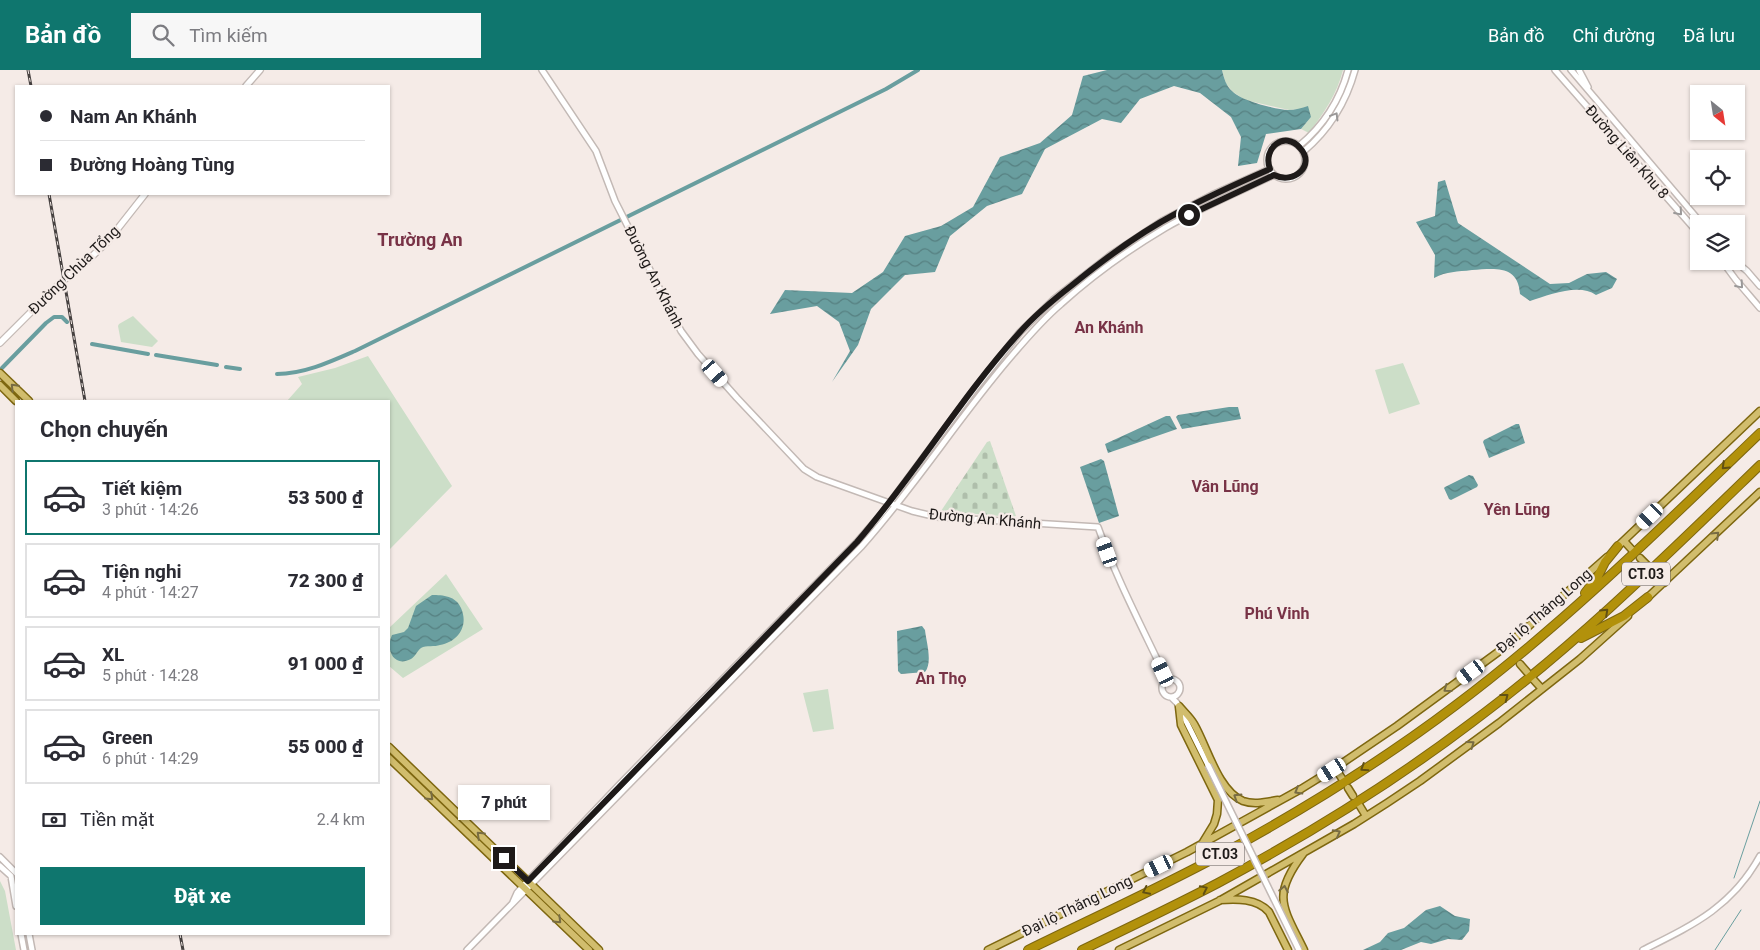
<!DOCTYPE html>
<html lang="vi">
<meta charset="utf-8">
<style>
:root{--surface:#fff;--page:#f7f7f7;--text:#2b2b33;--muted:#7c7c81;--line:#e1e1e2;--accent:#0f766e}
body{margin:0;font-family:Roboto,sans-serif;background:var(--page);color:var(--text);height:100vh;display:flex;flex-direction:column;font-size:19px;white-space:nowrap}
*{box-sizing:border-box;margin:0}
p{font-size:16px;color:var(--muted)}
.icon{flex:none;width:28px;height:28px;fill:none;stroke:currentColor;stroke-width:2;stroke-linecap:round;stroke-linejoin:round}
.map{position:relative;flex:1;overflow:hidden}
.panel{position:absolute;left:15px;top:330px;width:375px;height:535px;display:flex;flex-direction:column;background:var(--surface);border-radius:0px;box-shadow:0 1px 4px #0004}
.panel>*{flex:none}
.banner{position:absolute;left:15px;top:15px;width:375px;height:110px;border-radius:0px;box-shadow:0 1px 4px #0004;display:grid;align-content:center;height:110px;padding:0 25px;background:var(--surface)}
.needle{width:32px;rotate:150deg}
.controls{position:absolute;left:1690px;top:15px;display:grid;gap:10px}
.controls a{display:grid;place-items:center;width:55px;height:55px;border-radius:0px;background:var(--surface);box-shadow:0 1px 4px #0004;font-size:25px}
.end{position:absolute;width:22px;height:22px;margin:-11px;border:6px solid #1e1a19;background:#fff;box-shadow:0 0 0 2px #fff}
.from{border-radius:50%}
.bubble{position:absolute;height:35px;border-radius:0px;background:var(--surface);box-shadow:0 1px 4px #0004;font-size:16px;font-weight:800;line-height:35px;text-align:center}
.car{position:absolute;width:15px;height:30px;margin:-15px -8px;border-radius:6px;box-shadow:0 0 4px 1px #0007;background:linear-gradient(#fff 24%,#345 0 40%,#fff 0 76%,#345 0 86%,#fff 0)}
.banner b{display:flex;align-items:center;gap:18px;height:48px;font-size:19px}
.banner b+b{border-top:1px solid var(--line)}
.banner i{width:12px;height:12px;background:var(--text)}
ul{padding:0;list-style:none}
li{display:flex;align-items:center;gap:15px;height:75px;margin:0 10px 8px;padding:0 15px;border:2px solid var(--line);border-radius:0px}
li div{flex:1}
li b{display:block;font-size:19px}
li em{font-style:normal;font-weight:800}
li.active{border-color:var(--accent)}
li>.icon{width:45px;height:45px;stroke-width:1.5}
h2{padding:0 25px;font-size:22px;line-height:60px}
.pay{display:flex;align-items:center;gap:12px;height:55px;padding:0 25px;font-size:19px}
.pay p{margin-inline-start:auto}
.button{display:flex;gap:10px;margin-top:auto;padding:10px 25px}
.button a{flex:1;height:58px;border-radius:0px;background:var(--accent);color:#fff;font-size:20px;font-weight:800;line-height:58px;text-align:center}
header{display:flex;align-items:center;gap:30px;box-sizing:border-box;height:70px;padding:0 25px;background:var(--accent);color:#fff}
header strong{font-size:24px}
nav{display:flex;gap:28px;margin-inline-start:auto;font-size:18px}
.search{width:350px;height:45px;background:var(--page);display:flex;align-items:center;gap:12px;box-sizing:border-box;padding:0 18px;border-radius:0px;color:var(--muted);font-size:19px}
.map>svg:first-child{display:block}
.cemetery{fill:url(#cemetery-stones)}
.park{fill:#ccdec8}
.water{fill:url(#water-waves)}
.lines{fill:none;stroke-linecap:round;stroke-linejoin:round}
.stream{stroke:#699e9f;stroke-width:1}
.canal{stroke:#699e9f;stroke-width:4}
.tertiary-casing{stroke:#c3b9b5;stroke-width:8}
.secondary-casing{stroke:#c3b9b5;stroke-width:8}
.primary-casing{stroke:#7e6710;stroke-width:9}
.motorway-casing{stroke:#7e6710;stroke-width:10}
.tertiary{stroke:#fff;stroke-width:5}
.secondary{stroke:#fff;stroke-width:5.5}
.primary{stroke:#d1bd6d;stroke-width:6}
.motorway{stroke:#b2910b;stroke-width:8}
.rail-casing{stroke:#464140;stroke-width:3}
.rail{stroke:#f5ebe7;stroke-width:1;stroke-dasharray:4;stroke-linecap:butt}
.tertiary-bridge-casing{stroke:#c3b9b5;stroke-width:8;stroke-linecap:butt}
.tertiary-bridge{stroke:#fff;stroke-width:5}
.oneway{stroke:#9a9898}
.oneway2{stroke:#786c43}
.oneway3{stroke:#615013}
.route{stroke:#1e1a19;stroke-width:6}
.labels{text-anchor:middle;stroke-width:4.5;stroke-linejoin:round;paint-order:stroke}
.shield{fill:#f5ebe7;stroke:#5e5957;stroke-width:1}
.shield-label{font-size:14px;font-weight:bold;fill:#1e1a19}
.street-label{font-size:15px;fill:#1e1a19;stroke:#f5ebe7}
.neighbourhood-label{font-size:16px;font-weight:bold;fill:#783246;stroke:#f5ebe7}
.quarter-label{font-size:18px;font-weight:bold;fill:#783246;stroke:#f5ebe7}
</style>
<header>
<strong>Bản đồ</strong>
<div class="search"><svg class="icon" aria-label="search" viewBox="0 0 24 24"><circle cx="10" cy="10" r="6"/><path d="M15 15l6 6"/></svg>Tìm kiếm</div>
<nav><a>Bản đồ</a><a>Chỉ đường</a><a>Đã lưu</a></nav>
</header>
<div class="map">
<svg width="1760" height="880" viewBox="0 0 1760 880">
<defs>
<pattern id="cemetery-stones" width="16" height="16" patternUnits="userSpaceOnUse" patternTransform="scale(1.25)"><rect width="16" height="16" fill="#ccdec8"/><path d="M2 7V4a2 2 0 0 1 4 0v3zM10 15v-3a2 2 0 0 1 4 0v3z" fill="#afbeab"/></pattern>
<pattern id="water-waves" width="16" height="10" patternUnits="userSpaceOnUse" patternTransform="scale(1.25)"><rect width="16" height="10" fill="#699e9f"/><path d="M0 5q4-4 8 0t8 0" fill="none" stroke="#568081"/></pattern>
</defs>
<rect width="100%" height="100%" fill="#f5ebe7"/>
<path class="cemetery" d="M 990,371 L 1016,446 L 1012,447 L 941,441 L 987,372 Z"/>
<path class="park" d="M 1222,0 L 1343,0 C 1337,24 1324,43 1309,63 L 1301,59 L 1311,47 L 1301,39 L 1289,40 L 1245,30 L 1233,22 L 1226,14 Z
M 133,246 L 158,271 L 152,277 L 121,272 L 118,256 L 119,254 Z
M 368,286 L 452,416 L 389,480 L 389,331 L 287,331 L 302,314 L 298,307 L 335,298 Z
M 1403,293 L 1420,334 L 1389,344 L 1375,300 Z
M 446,504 L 483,559 L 403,608 L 389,596 L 389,558 Z
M 828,619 L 834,659 L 813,662 L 803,623 Z
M 0,811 L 5,821 L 16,880 L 0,880 Z"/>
<path class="water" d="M 1107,0 L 1222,0 C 1224,8 1226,16 1232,21 C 1241,31 1275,39 1288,40 C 1295,40 1302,38 1308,36 L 1311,47 L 1301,59 L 1266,64 L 1257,93 L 1238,96 L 1241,67 L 1231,47 L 1200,23 L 1174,16 L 1140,29 L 1121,53 L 1102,49 L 1045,79 L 1022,124 L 987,136 L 950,166 L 935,202 L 905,205 L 871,239 L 858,275 L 832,312 L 850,281 L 839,252 L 817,236 L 770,244 L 785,220 L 852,223 L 883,202 L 905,166 L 941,156 L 973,137 L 1000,87 L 1040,73 L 1072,45 L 1083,6 Z
M 1445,110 L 1458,153 L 1550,214 L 1569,213 L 1587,204 L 1606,202 L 1617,209 L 1612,218 L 1596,225 C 1579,213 1549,225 1530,231 L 1520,224 C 1518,194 1494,199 1472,200 C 1457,202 1447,201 1434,208 L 1435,185 L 1416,152 L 1435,146 L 1438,112 Z
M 1229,337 L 1238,337 L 1241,349 L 1182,359 L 1176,347 L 1178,345 Z
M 1166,346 L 1170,346 L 1177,359 L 1108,383 L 1105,374 Z
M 1516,354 L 1519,354 L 1525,373 L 1489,388 L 1483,372 L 1484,370 Z
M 1101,389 L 1104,391 L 1119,446 L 1099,453 L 1080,397 Z
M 1469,405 L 1473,406 L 1478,415 L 1477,417 L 1451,430 L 1449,429 L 1444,418 L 1445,417 Z
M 432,525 C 443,525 456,526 461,538 C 469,556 458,572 440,575 C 435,577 426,575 421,578 C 417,581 415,587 411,589 C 394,598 385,580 392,565 L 404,562 L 408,558 L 416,536 Z
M 922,556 L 925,560 C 926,571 933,592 925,602 L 901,604 L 898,601 L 897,561 Z
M 1440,836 L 1455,846 L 1470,849 L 1469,861 L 1462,870 L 1448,869 L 1431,874 L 1421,872 L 1401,880 L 1363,880 L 1380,872 L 1388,863 L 1404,858 L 1426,840 Z"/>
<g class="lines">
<path class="stream" d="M 1734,808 L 1760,731
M 1715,880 L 1741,840"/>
<path class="canal" d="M 92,274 L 148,284
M 156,285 L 217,295
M 226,297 L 240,299
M 2,298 L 46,253 L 54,247 L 62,247 L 67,252
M 277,304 C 304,304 330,292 355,281 L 886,19 L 918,0"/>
<g class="tertiary-casing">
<path id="tertiary" d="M 542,0 L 596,81 L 615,131 L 681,261 L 698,284 L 737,328 L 804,399 L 817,407 L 912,441 L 937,447 L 1098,457 C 1117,510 1143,559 1167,610
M 1555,0 L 1699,164
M 1571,0 L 1702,154
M 1579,0 L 1588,17
M1267 90a19 19 0 1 1 38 0a19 19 0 1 1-38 0Z
M 1299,76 C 1323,56 1340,30 1348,0
M 1303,82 C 1329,60 1346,33 1355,0
M 1722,191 L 1736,210 L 1760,238
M 1735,191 L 1747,201 L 1760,216
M1162 618a9 9 0 1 1 18 0a9 9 0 1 1-18 0Z
M 1172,628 L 1177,633 L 1208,695
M 0,787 L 16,803
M 0,796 L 11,806 L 16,836
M 513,832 L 517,823 L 523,816 L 620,714 L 857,472 L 883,442 L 973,321 L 1020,262 L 1053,230 L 1112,184 L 1162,151 L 1212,125 L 1270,99
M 21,864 L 24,880
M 29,864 L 32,880
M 467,880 L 861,477 C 914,418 957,350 1009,289 C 1025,270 1042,250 1061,234 C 1093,205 1128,180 1165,158 C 1200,138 1238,122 1274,105
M 1643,880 C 1693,855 1732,837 1760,786"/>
</g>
<g class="secondary-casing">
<path id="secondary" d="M 246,16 L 260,0
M 0,273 L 59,214 L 84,194 L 108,171 L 145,124"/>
</g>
<g class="primary-casing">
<path id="primary" d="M 0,303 L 29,331
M 0,315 L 16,331
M 1624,471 L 1634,482
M 1616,478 L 1760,341
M 1640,488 L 1647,495
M 1653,502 L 1664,513
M 1646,529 L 1760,422
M 1520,594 L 1527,602
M 1532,608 L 1542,619
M 1179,636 C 1184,642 1190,647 1194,654 C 1207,676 1218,721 1243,731 C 1254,735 1266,732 1278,730
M 1179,637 L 1181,655 L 1218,730 L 1217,744 L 1214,754 L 1203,772
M 389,677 L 599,880
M 389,688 L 589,880
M 1335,698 L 1343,710
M 1348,718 L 1353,726
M 1358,733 L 1366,746
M 1303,784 C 1271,826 1283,837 1304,880
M 1220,830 C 1236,829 1257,828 1269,842 L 1288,880
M 988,880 L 1187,782 L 1301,719 L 1335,698 L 1397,656 L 1505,577 L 1607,487
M 1119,880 L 1219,831 L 1354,754 L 1387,733 L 1420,711 L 1499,653 L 1580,589 L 1628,546"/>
</g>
<g class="motorway-casing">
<path id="motorway" d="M 1585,523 L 1598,506 L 1605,492 L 1618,476
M 1581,568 L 1624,546 L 1648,527
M 1028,880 C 1087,851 1148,823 1207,792 C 1293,746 1378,694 1456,635 C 1565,553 1662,457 1760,363
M 1082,880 C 1128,858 1174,836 1218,813 C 1306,766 1392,713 1471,653 C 1575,576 1667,485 1760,395"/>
</g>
<use href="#tertiary" class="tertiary"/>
<use href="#secondary" class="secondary"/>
<use href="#primary" class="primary"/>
<use href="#motorway" class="motorway"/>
<g class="rail-casing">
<path id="rail" d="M 28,0 L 31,16
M 49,124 L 85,331
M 180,864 L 183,880"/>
</g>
<use href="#rail" class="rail"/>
<g class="tertiary-bridge-casing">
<path id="tertiary-bridge" d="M 1208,695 L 1299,880"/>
</g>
<use href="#tertiary-bridge" class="tertiary-bridge"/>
</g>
<defs><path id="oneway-chevron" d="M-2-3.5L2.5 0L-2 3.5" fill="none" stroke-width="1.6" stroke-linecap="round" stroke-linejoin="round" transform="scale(1.25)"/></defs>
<g class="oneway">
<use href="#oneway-chevron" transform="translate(1335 46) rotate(-59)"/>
<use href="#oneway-chevron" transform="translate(1679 142) rotate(49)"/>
<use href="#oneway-chevron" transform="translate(1740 215) rotate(49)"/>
</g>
<g class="oneway2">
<use href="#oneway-chevron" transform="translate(14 317) rotate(-135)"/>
<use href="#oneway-chevron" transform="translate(1716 465) rotate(-44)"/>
<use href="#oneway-chevron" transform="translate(1447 619) rotate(144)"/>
<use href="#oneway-chevron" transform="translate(1471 674) rotate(-36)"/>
<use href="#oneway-chevron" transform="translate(1298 721) rotate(150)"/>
<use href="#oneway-chevron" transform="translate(430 727) rotate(43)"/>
<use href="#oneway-chevron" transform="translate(1237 727) rotate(-148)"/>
<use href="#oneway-chevron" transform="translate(1337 763) rotate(-28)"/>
<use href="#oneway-chevron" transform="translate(480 765) rotate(-136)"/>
<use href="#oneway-chevron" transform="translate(1284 819) rotate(-79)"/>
<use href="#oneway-chevron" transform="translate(558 850) rotate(44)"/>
</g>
<g class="oneway3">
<use href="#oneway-chevron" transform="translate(1725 396) rotate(136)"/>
<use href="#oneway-chevron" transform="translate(1605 542) rotate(-43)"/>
<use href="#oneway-chevron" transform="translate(1505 627) rotate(-38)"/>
<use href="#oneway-chevron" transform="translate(1364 698) rotate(147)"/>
<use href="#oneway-chevron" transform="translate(1204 819) rotate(-26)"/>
<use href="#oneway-chevron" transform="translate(1146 821) rotate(154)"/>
</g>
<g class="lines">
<path class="route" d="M 504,788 L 528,811 L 857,472 C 915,405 961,327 1020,262 C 1035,245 1053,230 1071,216 C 1104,189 1139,163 1177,143 C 1207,127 1238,113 1270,99 C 1262,78 1285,60 1300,78 C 1316,95 1294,115 1274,105 L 1189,145"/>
</g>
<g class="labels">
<g class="shield">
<rect x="1622" y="492.5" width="48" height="23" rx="4"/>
<rect x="1196" y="772.5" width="48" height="23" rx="4"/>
</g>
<g class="shield-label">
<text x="1646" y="509">CT.03</text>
<text x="1220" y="789">CT.03</text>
</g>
<g class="street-label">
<text transform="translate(1627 82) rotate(49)" y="5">Đường Liên Khu 8</text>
<text transform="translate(74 200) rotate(-44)" y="5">Đường Chùa Tổng</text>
<text transform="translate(654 207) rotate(63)" y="5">Đường An Khánh</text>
<text transform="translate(985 449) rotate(5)" y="5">Đường An Khánh</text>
<text transform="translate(1544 541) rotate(-41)" y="5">Đại lộ Thăng Long</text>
<text transform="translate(1077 836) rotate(-26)" y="5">Đại lộ Thăng Long</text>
</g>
<g class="neighbourhood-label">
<text x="1109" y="263">An Khánh</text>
<text x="1225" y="422">Vân Lũng</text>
<text x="1517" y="445">Yên Lũng</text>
<text x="1277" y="549">Phú Vinh</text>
<text x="941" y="614">An Thọ</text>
</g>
<g class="quarter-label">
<text x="420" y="176">Trường An</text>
</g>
</g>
</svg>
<div class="controls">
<a><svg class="needle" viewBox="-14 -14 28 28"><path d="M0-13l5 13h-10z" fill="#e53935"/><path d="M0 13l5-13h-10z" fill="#7c7c81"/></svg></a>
<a><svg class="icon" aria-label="locate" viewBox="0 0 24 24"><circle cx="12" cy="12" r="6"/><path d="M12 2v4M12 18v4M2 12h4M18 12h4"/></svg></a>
<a><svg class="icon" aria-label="layers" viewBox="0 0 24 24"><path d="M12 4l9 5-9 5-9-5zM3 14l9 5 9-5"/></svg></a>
</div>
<i class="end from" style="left:1189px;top:145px"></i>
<i class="end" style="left:504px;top:788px"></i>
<div class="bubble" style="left:458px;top:715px;width:92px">7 phút</div>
<i class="car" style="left:715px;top:303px;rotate:139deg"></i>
<i class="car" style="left:1650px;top:446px;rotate:226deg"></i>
<i class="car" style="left:1107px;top:482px;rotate:340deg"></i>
<i class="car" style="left:1163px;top:602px;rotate:335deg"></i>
<i class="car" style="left:1471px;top:602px;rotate:234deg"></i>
<i class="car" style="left:1332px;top:700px;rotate:238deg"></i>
<i class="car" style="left:1159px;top:796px;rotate:244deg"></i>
<div class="banner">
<b><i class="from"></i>Nam An Khánh</b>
<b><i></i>Đường Hoàng Tùng</b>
</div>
<section class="panel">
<h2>Chọn chuyến</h2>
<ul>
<li class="active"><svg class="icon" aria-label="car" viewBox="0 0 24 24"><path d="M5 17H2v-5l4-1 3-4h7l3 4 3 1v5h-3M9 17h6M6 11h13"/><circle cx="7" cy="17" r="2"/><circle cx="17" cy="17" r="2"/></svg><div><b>Tiết kiệm</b><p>3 phút · 14:26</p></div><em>53 500 ₫</em></li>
<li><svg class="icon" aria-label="car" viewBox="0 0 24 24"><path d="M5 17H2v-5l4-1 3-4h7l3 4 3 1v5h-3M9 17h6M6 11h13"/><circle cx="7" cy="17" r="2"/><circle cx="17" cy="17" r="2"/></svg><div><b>Tiện nghi</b><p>4 phút · 14:27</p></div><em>72 300 ₫</em></li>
<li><svg class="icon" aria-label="car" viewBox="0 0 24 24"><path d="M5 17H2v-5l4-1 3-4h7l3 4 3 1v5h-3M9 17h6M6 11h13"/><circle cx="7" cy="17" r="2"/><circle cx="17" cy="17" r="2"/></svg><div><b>XL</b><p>5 phút · 14:28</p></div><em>91 000 ₫</em></li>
<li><svg class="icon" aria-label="car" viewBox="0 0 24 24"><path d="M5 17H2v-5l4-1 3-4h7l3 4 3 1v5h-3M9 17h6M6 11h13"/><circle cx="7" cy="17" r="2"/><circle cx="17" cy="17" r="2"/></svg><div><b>Green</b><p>6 phút · 14:29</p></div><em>55 000 ₫</em></li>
</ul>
<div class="pay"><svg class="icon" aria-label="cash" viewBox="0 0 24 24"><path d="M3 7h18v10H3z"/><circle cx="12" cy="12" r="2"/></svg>Tiền mặt<p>2.4 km</p></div>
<div class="button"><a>Đặt xe</a></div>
</section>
</div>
